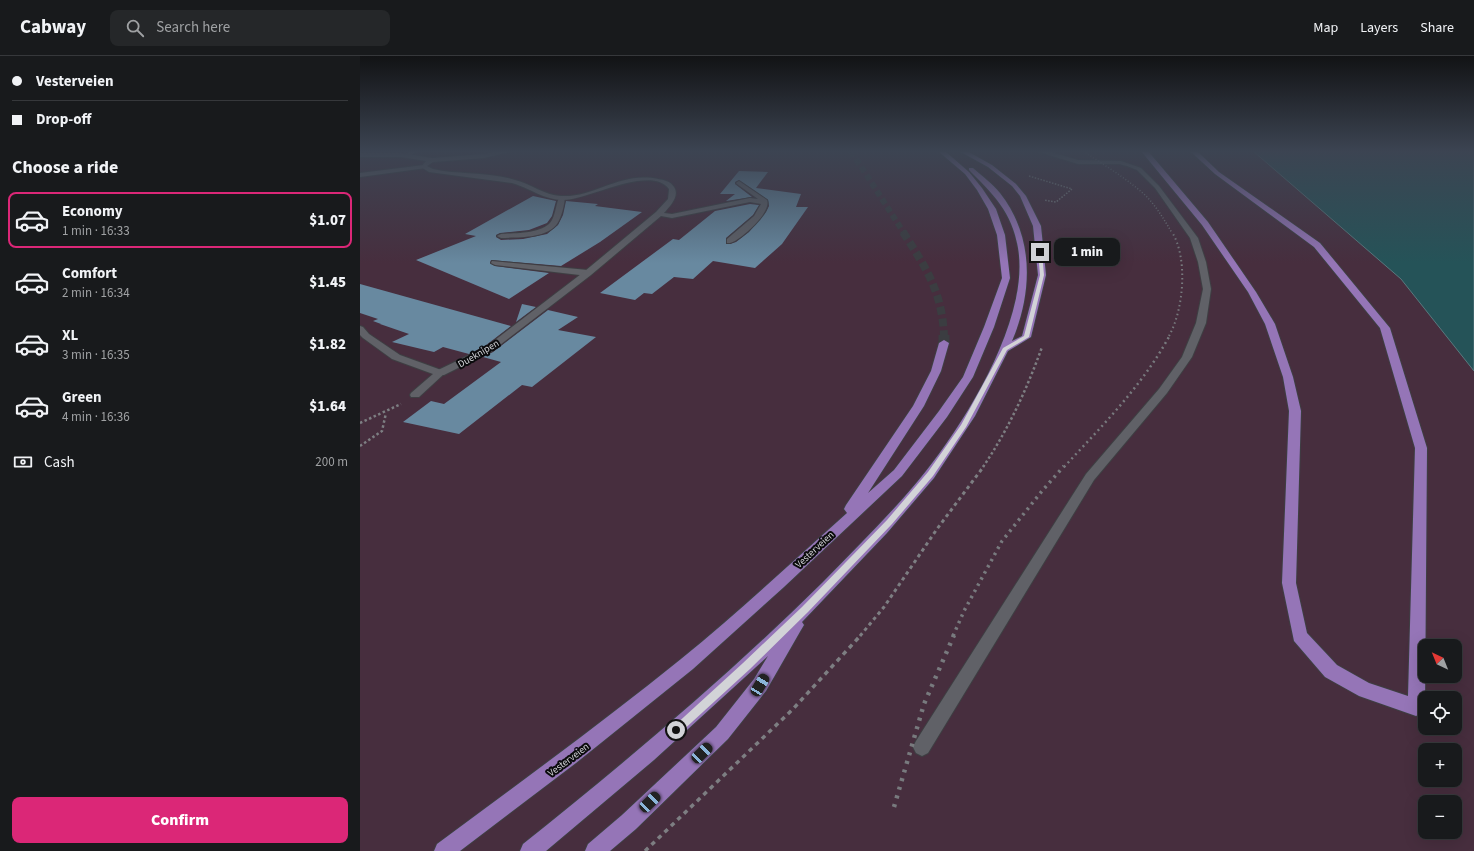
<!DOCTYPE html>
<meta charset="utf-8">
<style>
:root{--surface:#181a1c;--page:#252729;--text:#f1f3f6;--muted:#9fa1a3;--line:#36383b;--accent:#db2777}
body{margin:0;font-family:"Source Sans 3",sans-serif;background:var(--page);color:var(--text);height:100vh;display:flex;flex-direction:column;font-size:15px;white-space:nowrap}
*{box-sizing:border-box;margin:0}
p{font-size:13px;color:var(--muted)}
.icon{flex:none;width:22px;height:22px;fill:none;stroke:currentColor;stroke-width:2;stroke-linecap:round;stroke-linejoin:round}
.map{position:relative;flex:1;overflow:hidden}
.panel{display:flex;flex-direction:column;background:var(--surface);width:360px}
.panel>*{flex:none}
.hud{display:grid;align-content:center;height:88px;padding:0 12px;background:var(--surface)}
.needle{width:26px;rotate:317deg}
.controls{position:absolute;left:1058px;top:583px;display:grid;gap:8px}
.controls a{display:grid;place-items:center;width:44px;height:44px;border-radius:8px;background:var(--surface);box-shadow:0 4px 16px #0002,0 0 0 1px var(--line);font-size:20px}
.end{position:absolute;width:18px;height:18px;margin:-9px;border:5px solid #d2d3d7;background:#111;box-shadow:0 0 0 2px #111}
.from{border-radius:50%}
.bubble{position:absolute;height:28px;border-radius:8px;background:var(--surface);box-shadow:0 4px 16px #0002,0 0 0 1px var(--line);font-size:13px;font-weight:800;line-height:28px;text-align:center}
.car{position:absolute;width:12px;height:24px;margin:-12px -6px;border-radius:5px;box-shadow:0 0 3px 1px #0007;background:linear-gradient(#222 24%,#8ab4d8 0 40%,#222 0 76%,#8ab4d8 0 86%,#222 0)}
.hud b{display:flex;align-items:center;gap:14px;height:38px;font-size:15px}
.hud b+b{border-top:1px solid var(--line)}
.hud i{width:10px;height:10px;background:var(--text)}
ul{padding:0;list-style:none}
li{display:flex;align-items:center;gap:12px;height:56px;margin:0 8px 6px;padding:0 4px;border:2px solid transparent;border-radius:8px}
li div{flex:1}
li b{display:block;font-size:15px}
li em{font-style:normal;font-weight:800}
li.on{border-color:var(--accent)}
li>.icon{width:36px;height:36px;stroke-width:1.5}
h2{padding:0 12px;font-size:18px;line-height:48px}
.pay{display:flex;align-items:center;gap:10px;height:44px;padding:0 12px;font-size:15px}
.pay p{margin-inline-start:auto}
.cta{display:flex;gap:8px;margin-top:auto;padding:8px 12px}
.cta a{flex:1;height:46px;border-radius:8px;background:var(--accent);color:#fff;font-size:16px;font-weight:800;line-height:46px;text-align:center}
header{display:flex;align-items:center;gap:24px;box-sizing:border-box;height:56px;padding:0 20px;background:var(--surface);border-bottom:1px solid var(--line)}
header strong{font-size:19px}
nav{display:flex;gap:22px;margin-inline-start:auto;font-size:14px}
.search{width:280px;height:36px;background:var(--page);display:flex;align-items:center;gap:10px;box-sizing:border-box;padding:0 14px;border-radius:8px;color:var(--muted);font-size:15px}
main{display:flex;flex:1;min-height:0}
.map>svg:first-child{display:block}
.green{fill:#472e3e;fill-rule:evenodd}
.water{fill:#255358;stroke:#59797e}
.building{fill:#6889a0}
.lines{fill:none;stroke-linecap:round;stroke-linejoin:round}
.trunk-tunnel-far2{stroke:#3b3d41;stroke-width:6;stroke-dasharray:6 3.5;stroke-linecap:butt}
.trunk-tunnel-far1{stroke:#3b3d41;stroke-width:8;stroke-dasharray:8 4;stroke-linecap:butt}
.trunk-tunnel{stroke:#3b3d41;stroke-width:11;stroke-dasharray:11 5.5;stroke-linecap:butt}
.service-casing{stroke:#3e3f43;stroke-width:2}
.minor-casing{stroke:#3e3f43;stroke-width:2}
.trunk-casing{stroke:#3e3f43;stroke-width:2}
.path-far3{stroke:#7d7e82;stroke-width:1.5;stroke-dasharray:1.5 1.5;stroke-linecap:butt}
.path-far2{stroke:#7d7e82;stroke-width:2.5;stroke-dasharray:2.5 2.5;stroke-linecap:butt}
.path-far1{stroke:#7d7e82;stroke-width:3;stroke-dasharray:3.5 3.5;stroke-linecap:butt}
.path{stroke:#7d7e82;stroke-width:3.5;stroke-dasharray:4.5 4.5;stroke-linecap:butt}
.service{fill:#606167;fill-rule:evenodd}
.minor{fill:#606167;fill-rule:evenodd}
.trunk{fill:#9575b7;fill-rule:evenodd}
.rail-far4{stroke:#787a7e;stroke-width:1.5;stroke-dasharray:1 2;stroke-linecap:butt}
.rail-far3{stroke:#787a7e;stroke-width:2;stroke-dasharray:1.5 3;stroke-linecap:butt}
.rail-far2{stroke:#787a7e;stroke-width:2.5;stroke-dasharray:2 3.5;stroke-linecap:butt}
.rail-far1{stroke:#787a7e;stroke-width:3.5;stroke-dasharray:2.5 4.5;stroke-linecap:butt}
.rail{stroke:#787a7e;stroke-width:4.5;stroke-dasharray:3 6;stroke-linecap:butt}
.route{fill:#d2d3d7}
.labels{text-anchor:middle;stroke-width:4;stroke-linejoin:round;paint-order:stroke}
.street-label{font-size:10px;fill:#d2d3d7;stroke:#0b0b0d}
</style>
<header>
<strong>Cabway</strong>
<div class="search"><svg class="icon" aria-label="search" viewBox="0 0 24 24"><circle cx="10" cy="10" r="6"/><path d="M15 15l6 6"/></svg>Search here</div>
<nav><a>Map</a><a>Layers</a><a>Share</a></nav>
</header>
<main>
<section class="panel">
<div class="hud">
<b><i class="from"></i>Vesterveien</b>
<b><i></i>Drop-off</b>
</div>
<h2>Choose a ride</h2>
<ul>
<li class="on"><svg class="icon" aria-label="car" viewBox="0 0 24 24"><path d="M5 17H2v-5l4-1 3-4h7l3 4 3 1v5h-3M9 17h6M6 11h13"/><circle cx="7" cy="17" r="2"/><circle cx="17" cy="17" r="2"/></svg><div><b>Economy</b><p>1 min · 16:33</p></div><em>$1.07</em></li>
<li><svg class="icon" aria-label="car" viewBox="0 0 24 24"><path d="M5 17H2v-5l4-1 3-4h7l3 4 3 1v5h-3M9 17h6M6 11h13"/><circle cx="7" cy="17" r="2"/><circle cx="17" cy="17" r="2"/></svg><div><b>Comfort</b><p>2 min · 16:34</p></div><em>$1.45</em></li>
<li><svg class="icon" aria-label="car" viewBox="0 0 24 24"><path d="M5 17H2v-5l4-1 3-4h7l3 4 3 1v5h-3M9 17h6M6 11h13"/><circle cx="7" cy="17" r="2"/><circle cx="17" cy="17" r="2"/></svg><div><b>XL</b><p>3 min · 16:35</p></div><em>$1.82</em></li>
<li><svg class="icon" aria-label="car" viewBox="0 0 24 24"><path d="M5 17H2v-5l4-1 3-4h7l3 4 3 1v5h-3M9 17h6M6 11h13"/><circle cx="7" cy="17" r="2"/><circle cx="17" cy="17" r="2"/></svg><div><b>Green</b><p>4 min · 16:36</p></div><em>$1.64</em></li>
</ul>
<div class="pay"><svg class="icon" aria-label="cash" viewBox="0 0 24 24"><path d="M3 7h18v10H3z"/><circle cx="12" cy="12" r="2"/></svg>Cash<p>200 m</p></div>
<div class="cta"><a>Confirm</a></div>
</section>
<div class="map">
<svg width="1114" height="795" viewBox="0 0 1114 795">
<rect width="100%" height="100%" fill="#202226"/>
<path class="green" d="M 0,95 L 898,95 L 1051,215 L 1114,298 L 1114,795 L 0,795 ZM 1065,590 L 1095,590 L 1095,620 L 1065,620 ZM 1065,642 L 1095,642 L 1095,672 L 1065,672 ZM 1065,694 L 1095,694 L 1095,724 L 1065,724 ZM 1065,746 L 1095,746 L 1095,776 L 1065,776 Z"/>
<path class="water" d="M 893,95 L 1114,95 L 1114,315 L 1041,223 Z"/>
<path class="building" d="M 379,115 L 408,116 L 396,132 L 441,138 L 436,151 L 448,151 L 422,188 L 395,212 L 353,205 L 333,223 L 314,221 L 292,238 L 284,237 L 275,244 L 240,237 L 313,183 L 319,184 L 355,155 L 390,148 L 399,149 L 393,159 L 366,182 L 366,188 L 370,188 L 376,186 L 389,176 L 406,156 L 409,150 L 408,144 L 379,124 L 375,126 L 375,128 L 392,141 L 366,145 L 375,138 L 360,138 Z
M 173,140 L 196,145 L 192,160 L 187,167 L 169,174 L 140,177 L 136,179 L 136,181 L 141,184 L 163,183 L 187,178 L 198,169 L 203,159 L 206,145 L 238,148 L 235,150 L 282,156 L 240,186 L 201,210 L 131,204 L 130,207 L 135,210 L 189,217 L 149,243 L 56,204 L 116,180 L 105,178 Z
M 0,228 L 151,270 L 125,290 L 109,298 L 83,291 L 74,296 L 32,286 L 49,278 L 20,268 L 21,268 L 13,265 L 18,263 L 0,257 Z
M 162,248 L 176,251 L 156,266 Z
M 188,254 L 218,261 L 198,274 L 236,281 L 172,331 L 162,329 L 99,378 L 43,366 L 71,345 L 84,348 L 141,306 L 123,301 L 133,296 Z"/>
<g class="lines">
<path class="trunk-tunnel-far2" d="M 491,95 L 544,177"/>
<path class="trunk-tunnel-far1" d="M 543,176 C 566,212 582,235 584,280"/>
<path class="trunk-tunnel" d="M 584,279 L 584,287"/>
<g class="service-casing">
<path id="service" d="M 50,95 L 58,95 L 47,101 L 43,101 L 43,99 Z
M 64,109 L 67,111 L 66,112 L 0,121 L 0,117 Z
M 200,140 L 205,141 C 204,150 202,160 197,168 C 186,183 157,181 141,182 L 137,180 L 141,178 C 154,177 185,178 192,164 C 196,156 196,147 200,140 Z
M 132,205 L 228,214 L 232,217 L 228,220 L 135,209 L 131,207 Z
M 0,270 L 3,271 L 9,278 L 40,299 L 84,315 L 85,317 L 59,341 L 51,341 L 50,339 L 51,337 L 73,318 L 32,303 L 3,282 L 0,279 Z"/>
</g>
<g class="minor-casing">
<path id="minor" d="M 139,95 L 153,95 L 124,102 L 73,106 L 67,110 L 73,113 L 83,115 C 107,118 132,117 155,124 C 171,128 184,139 201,140 C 235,142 260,115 298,123 C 304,124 310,125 314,131 C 320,140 310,150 304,157 L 312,158 L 390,142 L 398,143 L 377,128 L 376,127 L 379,125 L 407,144 C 412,156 381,184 370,187 L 367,187 L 367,183 L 394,160 L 401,148 L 390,146 L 312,162 L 301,160 L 231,219 L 132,295 L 84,319 L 76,319 L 75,317 L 76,315 L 126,291 L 225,215 L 296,156 L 308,143 L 309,133 C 291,108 228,144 203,144 C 184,144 170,132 152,127 L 69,116 L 61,111 L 66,105 L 41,101 L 0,101 L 0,97 L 41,97 L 72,102 L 124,98 Z
M 676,95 L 687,95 L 718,104 L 761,105 L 781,112 L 799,130 L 838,182 L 846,206 L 851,233 L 846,267 L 832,301 L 807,337 L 734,424 L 568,697 L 562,700 L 556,697 L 553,691 L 556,685 L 726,418 L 799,333 L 822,301 L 836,267 L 843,233 L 838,206 L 830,182 L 795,132 L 777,114 L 767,110 L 759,108 L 718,108 Z"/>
</g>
<g class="trunk-casing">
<path id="trunk" d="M 578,95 L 585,95 L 609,116 L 622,132 L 636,153 L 645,179 L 650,222 L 634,271 L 613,321 L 587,361 L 542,420 L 424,531 L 333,613 L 216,707 L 100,795 L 74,795 L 77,788 C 159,727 242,667 321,603 C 378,557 432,506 487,457 L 484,453 L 486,449 L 553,350 L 571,315 L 579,287 L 584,284 L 589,287 L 581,315 L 564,350 L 508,437 L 534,414 L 579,355 L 603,321 L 624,271 L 642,222 L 637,179 L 628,153 L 617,134 L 605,118 Z
M 599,95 L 607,95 L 632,109 L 656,128 L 666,140 L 681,170 L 686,219 L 671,281 L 648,295 L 615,360 L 574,422 L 527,477 L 442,566 L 444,569 L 441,574 L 406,635 L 368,683 L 276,773 L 250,795 L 225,795 L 228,788 L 262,759 L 356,671 L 394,623 L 408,600 L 294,704 L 186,795 L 160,795 L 163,788 C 267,705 368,620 463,526 C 498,490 535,454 566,415 C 608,362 670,261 658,192 C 652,156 633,138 609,114 L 609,112 L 613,112 C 622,120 633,128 640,137 C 674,180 673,236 652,285 L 662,280 L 678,219 L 673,170 L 660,140 L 652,130 L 628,111 Z
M 781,95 L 788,95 L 848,166 L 896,236 L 915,268 L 933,321 L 941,355 L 936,527 L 947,577 L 977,609 L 1009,627 L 1048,640 L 1055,392 L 1020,272 L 954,191 L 855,118 L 830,95 L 837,95 L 859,116 L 960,187 L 1030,272 L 1067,392 L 1065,651 L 1062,657 L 1056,660 L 999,640 L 965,621 L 934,585 L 922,527 L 929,355 L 923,321 L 905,268 L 888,236 L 842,169 Z"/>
</g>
<path class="path-far3" d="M 669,120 L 712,133 L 696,146 L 684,144"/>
<path class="path-far2" d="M 0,367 L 41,348
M 0,390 L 22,375 L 26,357
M 623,411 C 648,374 667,333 682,291"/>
<path class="path-far1" d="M 500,580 L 524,551 L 577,473 L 624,410"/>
<path class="path" d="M 285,795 L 433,653 L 501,579"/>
<use href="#service" class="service"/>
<use href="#minor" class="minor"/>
<use href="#trunk" class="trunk"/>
<path class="rail-far4" d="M 723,95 C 744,109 766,122 785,139 C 796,150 804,163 812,177"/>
<path class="rail-far3" d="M 809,280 C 824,253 828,202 812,176"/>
<path class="rail-far2" d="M 704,411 C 742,370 783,329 810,279"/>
<path class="rail-far1" d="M 593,580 L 604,555 L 642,485 L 682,435 L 704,410"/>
<path class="rail" d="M 534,751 L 564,648 L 594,579"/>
</g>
<linearGradient id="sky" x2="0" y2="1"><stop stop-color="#121315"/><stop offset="0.46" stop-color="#3c4452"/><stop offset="1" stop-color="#3c4452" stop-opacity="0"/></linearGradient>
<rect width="1114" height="207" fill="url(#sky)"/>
<path class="route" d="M 680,195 L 682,196 L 684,219 L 669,281 L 647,294 L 606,371 L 573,420 L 532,468 L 448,556 L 390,613 L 320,677 L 316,679 L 313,677 L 312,674 L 313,671 L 383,607 L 442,551 L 527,464 L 568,416 L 601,369 L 643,292 L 664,280 L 680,219 L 678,196 Z"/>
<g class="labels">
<g class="street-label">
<text transform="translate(118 297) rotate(-30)" y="4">Dueknipen</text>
<text transform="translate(454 493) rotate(-43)" y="4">Vesterveien</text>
<text transform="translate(208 703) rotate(-37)" y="4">Vesterveien</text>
</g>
</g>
</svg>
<div class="controls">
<a><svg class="needle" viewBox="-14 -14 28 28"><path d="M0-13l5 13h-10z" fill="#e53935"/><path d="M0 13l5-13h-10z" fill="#9fa1a3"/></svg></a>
<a><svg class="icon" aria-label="locate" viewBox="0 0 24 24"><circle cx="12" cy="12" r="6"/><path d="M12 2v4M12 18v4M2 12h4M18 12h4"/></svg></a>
<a>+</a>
<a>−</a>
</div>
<i class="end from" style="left:316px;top:674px"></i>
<i class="end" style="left:680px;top:196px"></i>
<div class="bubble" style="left:694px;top:182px;width:66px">1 min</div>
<i class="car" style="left:400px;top:629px;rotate:31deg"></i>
<i class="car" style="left:342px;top:697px;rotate:46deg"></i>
<i class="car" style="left:290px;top:746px;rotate:46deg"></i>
</div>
</main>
